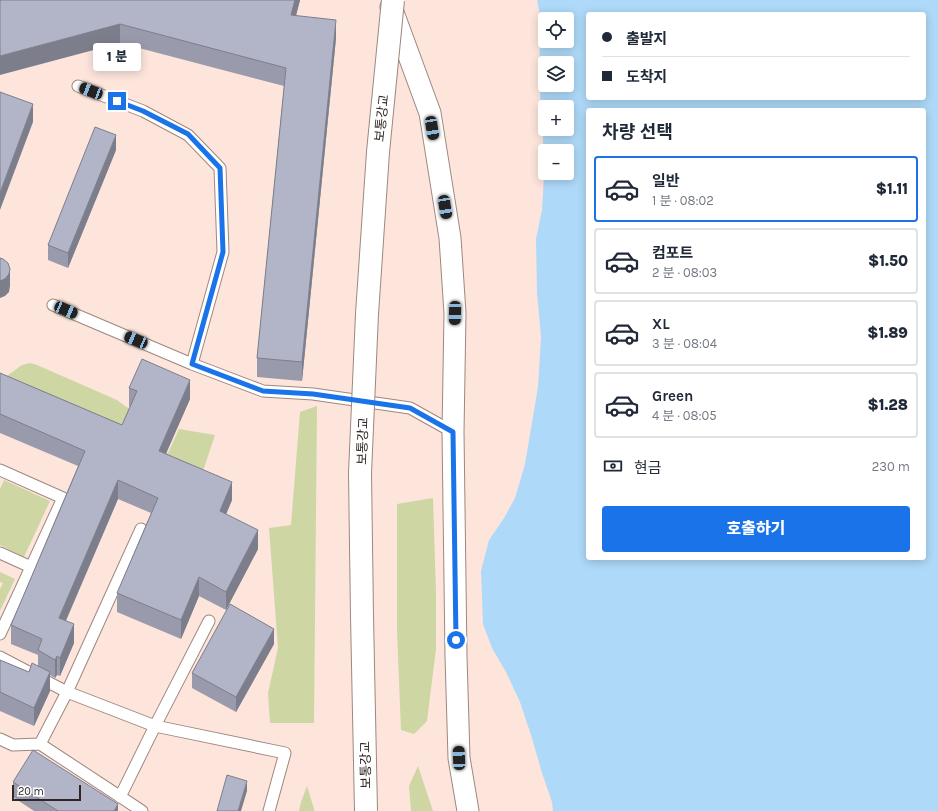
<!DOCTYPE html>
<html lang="ko">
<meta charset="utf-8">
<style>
:root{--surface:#fff;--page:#f6f6f7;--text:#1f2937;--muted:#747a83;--line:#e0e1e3;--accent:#1a73e8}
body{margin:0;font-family:Karla,"Noto Sans KR",sans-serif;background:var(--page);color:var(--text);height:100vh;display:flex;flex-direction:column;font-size:15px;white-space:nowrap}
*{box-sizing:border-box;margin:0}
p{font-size:13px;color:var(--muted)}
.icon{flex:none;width:22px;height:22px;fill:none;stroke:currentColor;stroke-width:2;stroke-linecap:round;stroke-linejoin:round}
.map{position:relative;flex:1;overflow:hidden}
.sheet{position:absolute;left:586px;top:108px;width:340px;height:452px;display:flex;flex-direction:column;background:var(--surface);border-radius:4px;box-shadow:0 2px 10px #0003}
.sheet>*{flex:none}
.hud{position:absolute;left:586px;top:12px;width:340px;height:88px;border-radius:4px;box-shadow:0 2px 10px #0003;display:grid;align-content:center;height:88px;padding:0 16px;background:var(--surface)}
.buttons{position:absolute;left:538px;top:12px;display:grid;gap:8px}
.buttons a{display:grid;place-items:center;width:36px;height:36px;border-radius:4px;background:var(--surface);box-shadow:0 2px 10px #0003;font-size:20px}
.scale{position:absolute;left:12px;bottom:10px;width:69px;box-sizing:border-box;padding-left:4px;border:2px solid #302724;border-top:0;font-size:11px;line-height:14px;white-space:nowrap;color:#302724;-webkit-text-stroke:3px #fff;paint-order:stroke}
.end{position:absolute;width:18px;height:18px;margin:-9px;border:5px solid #1a73e8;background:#fff;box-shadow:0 0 0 2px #fff}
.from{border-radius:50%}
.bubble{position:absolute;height:28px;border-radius:4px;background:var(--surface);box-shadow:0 2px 10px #0003;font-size:13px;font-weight:800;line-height:28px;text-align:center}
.car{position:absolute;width:12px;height:24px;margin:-12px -6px;border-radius:5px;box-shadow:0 0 3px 1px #0007;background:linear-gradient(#222 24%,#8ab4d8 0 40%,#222 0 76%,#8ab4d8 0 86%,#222 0)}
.hud b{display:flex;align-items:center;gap:14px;height:38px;font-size:15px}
.hud b+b{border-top:1px solid var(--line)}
.hud i{width:10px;height:10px;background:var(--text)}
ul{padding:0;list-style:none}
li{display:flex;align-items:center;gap:12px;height:66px;margin:0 8px 6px;padding:0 8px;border:2px solid var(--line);border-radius:4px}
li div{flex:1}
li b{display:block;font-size:15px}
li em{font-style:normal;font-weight:800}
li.on{border-color:var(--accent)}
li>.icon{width:36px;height:36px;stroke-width:1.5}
h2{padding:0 16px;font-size:18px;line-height:48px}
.pay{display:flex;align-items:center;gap:10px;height:44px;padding:0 16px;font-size:15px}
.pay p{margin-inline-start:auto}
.button{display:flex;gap:8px;margin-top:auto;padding:8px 16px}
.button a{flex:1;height:46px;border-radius:4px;background:var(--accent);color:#fff;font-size:16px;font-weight:800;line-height:46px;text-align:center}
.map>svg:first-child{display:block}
.green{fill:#ced6a4}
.water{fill:#aed9f8;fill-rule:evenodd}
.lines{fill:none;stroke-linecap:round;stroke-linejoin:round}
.lane-casing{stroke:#9d877f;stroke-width:13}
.street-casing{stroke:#9d877f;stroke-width:23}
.lane{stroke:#fff;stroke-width:11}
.street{stroke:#fff;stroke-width:21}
.highway-bridge-casing{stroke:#9d877f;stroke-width:24;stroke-linecap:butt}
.highway-bridge{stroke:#fff;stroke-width:22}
.wall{fill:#999bac}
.shaded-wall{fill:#7d7e8c}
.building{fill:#b2b4c8;stroke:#7d7e8c}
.route{stroke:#1a73e8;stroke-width:5}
.labels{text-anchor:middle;stroke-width:3;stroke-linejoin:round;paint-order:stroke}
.street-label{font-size:13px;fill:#302724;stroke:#fff}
</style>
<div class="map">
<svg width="938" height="811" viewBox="0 0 938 811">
<rect width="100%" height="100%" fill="#fde5dc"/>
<path class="green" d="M 30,363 L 37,365 L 117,400 L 125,406 L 134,411 L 124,433 L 168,453 L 179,429 L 215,435 L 199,483 L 0,381 L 22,365 Z
M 317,406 L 314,723 L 270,723 L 268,693 L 278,648 L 269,528 L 291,525 L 300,412 Z
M 4,480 L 50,501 L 24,557 L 0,545 L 0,489 Z
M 433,498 L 436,592 L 436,649 L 427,721 L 414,734 L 401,730 L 397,630 L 397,504 Z
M 0,572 L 15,579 L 0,611 L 0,589 L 3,583 L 0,582 Z
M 418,766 L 433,811 L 411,811 L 409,786 Z
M 307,786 L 314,809 L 314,811 L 299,811 L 301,802 Z"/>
<path class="water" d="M 537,0 L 938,0 L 938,811 L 553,811 L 552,802 L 542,773 L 532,738 L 520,702 L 506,672 L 492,648 L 483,624 L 481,571 L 489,540 L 504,518 L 515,498 L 525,464 L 538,387 L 541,337 L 537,293 L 536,239 L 542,210 L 544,176 L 543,136 L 539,79 L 540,37 L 539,10 ZM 588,14 L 924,14 L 924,98 L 588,98 ZM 545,19 L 567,19 L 567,41 L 545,41 ZM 545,63 L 567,63 L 567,85 L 545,85 ZM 545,107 L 567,107 L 567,129 L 545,129 ZM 588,110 L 924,110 L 924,558 L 588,558 ZM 545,151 L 567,151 L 567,173 L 545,173 Z"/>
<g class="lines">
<g class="lane-casing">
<path id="lane" d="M 78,86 L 143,111 L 188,135 L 220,168 L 223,252 L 192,364
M 53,305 L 192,364 L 263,391 L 313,394 L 410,408 L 453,432
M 0,470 L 63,498 L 0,634
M 0,553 L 31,567
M 0,657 L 67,692 L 155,726 L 285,753 L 269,811
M 0,739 L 13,745 L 40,744 L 142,811
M 40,744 L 67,692 L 141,529
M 120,797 L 155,726 L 209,621"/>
</g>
<g class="street-casing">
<path id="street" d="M 391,7 L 430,113 L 450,238 L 455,313 L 453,432 L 456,656 L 459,758 L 468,811"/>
</g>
<use href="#lane" class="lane"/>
<use href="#street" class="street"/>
<g class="highway-bridge-casing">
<path id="highway-bridge" d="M 366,811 L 362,616 L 360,473 L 367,314 L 378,152 L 393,0"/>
</g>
<use href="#highway-bridge" class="highway-bridge"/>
</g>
<path class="wall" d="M 300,0 L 296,16 L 336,38 L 302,381 L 257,377 L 257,358 L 284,86 L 120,43 L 0,1 Z
M 116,150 L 68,268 L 48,260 L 48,245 Z
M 0,373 L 122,425 L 130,407 L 129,406 L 129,388 L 190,399 L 166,454 L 232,500 L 226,514 L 258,549 L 226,610 L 199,596 L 181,639 L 117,612 L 117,593 L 151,513 L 118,499 L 66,621 L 74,643 L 60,676 L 57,675 L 55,678 L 50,675 L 50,691 L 34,726 L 0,711 L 0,660 L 29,672 L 38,666 L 38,655 L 11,644 L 11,625 L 78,466 L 0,433 Z
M 274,644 L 236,712 L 192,688 L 192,673 Z
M 13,782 L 118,811 L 34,811 L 13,797 Z"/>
<path class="shaded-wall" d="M 295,0 L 300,0 L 291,34 L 291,15 Z
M 336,20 L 336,38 L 302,381 L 302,362 Z
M 120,24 L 120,43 L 0,75 L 0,56 Z
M 33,104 L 33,122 L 0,210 L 0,193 Z
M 116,135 L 116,150 L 68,268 L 68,253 Z
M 10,269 L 10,286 L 9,292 L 5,296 L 0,298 L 0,281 Z
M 190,380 L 190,399 L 159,469 L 159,451 Z
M 118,480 L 118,499 L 59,636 L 59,618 Z
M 232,482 L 232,500 L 220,529 L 220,511 Z
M 258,530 L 258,549 L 226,610 L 226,592 Z
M 199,577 L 199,596 L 181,639 L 181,620 Z
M 74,624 L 74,643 L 60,676 L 60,658 Z
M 274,629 L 274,644 L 236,712 L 236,697 Z
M 57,656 L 57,675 L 55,678 L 55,660 Z
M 50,672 L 50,691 L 34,726 L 34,708 Z
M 247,781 L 247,791 L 241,811 L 238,811 Z
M 118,804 L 118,811 L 114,811 Z"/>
<path class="building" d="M 2,0 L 295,0 L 291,15 L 336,20 L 302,362 L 257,358 L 286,68 L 120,24 L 0,56 L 0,1 Z
M 0,92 L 33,104 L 0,193 Z
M 95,127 L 116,135 L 68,253 L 48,245 Z
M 0,258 L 3,259 L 8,263 L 10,269 L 9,274 L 5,279 L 0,281 Z
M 142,359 L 190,380 L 159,451 L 232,482 L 220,511 L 258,530 L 226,592 L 199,577 L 181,620 L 117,593 L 158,498 L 118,480 L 59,618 L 74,624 L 60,658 L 57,656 L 55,660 L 38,650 L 42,639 L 11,625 L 85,451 L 0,414 L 0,373 L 122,425 L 137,391 L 129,388 Z
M 230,604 L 274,629 L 236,697 L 192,673 Z
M 0,660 L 29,672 L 32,663 L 50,672 L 34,708 L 0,692 Z
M 33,750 L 118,804 L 114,811 L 58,811 L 13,782 Z
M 227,775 L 247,781 L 238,811 L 217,811 Z"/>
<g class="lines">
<path class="route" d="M 117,101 L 143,111 L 188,134 L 220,168 L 223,252 L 192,364 L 263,391 L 313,394 L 410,408 L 453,432 L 456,640"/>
</g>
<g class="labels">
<g class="street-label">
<text transform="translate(381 118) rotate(-84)" y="5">보통강교</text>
<text transform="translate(362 441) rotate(-88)" y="5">보통강교</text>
<text transform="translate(365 765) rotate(-91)" y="5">보통강교</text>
</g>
</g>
</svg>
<div class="buttons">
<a><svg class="icon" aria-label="locate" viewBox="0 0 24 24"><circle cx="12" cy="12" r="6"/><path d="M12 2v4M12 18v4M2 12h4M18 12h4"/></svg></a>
<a><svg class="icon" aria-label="layers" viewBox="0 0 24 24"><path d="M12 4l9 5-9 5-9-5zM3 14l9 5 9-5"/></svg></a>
<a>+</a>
<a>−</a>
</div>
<div class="scale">20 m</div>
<i class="end from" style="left:456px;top:640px"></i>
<i class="end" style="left:117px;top:101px"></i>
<div class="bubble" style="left:93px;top:43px;width:48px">1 분</div>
<i class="car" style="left:91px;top:91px;rotate:291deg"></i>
<i class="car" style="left:432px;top:128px;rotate:171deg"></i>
<i class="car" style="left:445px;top:207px;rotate:171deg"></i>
<i class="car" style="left:66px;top:310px;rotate:113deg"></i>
<i class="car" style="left:455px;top:313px;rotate:181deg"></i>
<i class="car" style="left:136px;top:340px;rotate:293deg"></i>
<i class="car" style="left:459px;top:758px;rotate:358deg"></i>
<div class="hud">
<b><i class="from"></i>출발지</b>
<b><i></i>도착지</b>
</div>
<section class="sheet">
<h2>차량 선택</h2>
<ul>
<li class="on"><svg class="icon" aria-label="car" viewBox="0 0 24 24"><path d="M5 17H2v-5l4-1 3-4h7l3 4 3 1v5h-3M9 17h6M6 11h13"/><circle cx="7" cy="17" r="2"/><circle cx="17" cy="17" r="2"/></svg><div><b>일반</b><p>1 분 · 08:02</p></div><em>$1.11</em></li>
<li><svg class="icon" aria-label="car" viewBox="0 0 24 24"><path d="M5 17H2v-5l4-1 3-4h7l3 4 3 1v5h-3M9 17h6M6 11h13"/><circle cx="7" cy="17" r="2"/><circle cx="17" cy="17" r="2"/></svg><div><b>컴포트</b><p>2 분 · 08:03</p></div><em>$1.50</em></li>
<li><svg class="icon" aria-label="car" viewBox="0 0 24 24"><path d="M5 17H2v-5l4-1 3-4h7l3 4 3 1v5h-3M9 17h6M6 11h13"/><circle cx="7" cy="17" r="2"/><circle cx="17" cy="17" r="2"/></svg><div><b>XL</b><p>3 분 · 08:04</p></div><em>$1.89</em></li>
<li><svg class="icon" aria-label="car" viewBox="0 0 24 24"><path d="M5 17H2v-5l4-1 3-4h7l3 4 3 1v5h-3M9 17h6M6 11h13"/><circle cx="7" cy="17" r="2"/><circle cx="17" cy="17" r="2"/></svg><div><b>Green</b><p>4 분 · 08:05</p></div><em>$1.28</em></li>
</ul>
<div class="pay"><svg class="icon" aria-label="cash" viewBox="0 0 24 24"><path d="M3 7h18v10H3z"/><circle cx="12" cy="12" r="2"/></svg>현금<p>230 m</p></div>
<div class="button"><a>호출하기</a></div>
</section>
</div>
